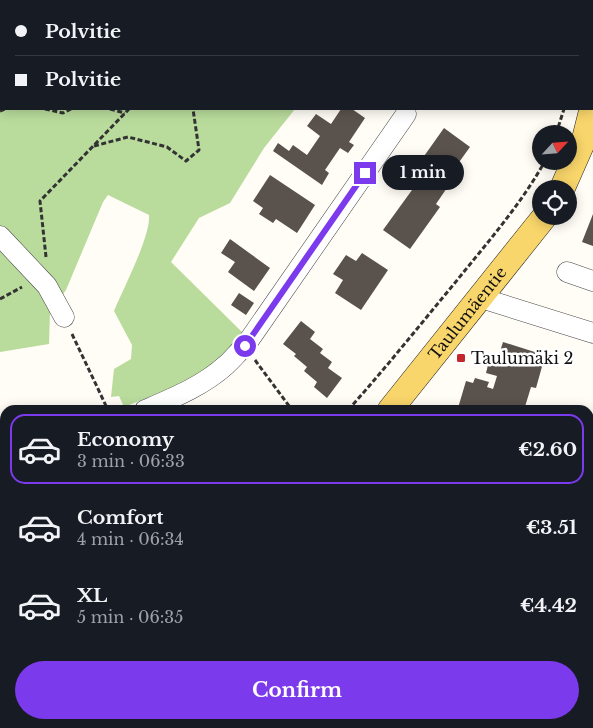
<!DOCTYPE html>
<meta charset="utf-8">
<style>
:root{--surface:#171b24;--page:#20242c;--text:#f1f3f6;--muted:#9ea1a6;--line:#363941;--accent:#7c3aed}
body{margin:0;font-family:"Libre Baskerville",serif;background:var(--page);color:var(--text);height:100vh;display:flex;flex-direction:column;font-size:19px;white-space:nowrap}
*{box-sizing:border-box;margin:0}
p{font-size:16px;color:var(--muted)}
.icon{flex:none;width:28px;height:28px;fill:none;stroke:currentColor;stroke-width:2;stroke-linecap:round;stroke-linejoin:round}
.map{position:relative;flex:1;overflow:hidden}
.panel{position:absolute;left:0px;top:405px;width:594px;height:324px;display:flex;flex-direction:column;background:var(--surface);border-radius:15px 15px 0 0;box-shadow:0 2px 12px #0003}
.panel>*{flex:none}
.hud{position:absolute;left:0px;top:0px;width:594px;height:110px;box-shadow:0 2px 12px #0003;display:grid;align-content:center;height:110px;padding:0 15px;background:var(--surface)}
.needle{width:32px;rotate:64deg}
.controls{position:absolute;left:532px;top:125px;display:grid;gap:10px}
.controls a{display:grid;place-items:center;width:45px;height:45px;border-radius:50%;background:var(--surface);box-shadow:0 2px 12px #0003;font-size:25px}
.end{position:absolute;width:22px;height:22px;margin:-11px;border:6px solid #7c3aed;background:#fff;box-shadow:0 0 0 2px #fff}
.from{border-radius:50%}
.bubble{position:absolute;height:35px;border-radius:18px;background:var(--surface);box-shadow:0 2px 12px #0003;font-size:16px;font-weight:800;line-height:35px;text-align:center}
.hud b{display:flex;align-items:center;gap:18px;height:48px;font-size:19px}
.hud b+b{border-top:1px solid var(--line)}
.hud i{width:12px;height:12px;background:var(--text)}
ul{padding:9px 0 0;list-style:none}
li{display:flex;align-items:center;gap:15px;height:70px;margin:0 10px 8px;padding:0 5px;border:2px solid transparent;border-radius:15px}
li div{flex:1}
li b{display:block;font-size:19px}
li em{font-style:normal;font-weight:800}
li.on{border-color:var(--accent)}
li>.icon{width:45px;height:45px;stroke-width:1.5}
.cta{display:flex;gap:10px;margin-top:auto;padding:10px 15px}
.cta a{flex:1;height:58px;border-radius:30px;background:var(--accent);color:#fff;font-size:20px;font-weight:800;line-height:58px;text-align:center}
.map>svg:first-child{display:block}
.green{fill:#d5ebbd}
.forest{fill:#b9dc9c}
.building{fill:#5a524d}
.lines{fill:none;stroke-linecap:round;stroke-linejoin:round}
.minor-casing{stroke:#444;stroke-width:21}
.major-casing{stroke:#222;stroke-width:26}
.path{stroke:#333;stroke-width:3;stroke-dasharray:5 2.5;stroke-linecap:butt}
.minor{stroke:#fff;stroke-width:20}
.major{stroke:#f9d66b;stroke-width:25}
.route{stroke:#7c3aed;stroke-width:6}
.poi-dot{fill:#c4262e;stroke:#fff;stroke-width:2}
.labels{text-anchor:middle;stroke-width:5;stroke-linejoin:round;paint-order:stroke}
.street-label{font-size:16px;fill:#111;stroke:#fff}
.poi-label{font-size:16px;fill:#111;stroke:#fff;text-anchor:start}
</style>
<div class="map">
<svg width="593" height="728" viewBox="0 0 593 728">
<rect width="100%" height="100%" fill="#fffdf5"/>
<path class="green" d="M 5,478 L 5,518 L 3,535 L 0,537 L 0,483 Z"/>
<path class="forest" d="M 0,0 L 395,1 L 1,1 L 1,109 L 295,109 L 264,148 L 230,203 L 199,218 L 171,262 L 243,333 L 221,360 L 192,380 L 124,407 L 119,396 L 111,397 L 114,369 L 131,359 L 132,345 L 114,311 C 123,289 151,236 149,215 L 108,195 L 103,202 L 66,290 L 50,312 L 49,344 L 0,352 Z
M 5,518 L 5,563 L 0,565 L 0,537 L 3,535 Z
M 5,692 L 5,717 L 0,719 L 0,693 Z"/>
<path class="building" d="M 341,109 L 352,109 L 365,118 L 349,142 L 354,145 L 348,153 L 340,148 L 325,170 L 329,173 L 322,185 L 273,151 L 278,143 L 289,151 L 293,145 L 307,155 L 320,136 L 307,126 L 316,114 L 331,124 Z
M 444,128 L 470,147 L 449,176 L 453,179 L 436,204 L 440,207 L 410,249 L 383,230 L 412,190 L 409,188 L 427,163 L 422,159 Z
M 270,175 L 315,205 L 297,233 L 276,219 L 273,223 L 259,214 L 263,208 L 253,201 Z
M 593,214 L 593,246 L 582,242 Z
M 230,239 L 270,268 L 254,291 L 228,272 L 235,262 L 221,253 Z
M 362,253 L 388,270 L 361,310 L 335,293 L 343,280 L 333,274 L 346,255 L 356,261 Z
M 239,293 L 254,303 L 246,315 L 231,305 Z
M 301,321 L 315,332 L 310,339 L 323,349 L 320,353 L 332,362 L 328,368 L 342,378 L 327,398 L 314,387 L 317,382 L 304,371 L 307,367 L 294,356 L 296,354 L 283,344 Z
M 503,342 L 541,354 L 539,362 L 543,363 L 536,388 L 531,387 L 524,410 L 500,410 L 501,407 L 497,406 L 495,410 L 452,410 L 453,407 L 458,408 L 466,381 L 473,383 L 475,378 L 489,382 L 487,387 L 493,389 L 497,376 L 486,373 L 489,361 L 500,364 L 502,359 L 498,358 Z
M 593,493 L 593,521 L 590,512 L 593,504 L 591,499 Z
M 589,594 L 593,595 L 593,638 L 589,637 Z
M 589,659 L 593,661 L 593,677 L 589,676 Z
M 589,707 L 592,708 L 593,715 L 588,728 L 543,728 L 531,724 L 589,724 Z"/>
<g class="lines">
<g class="minor-casing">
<path id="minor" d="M 0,236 L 47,286 L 64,317
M 567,272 L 593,281
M 481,298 L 593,333
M 145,410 C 173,398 203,386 226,365 C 233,359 238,352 245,346 L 406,114
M 0,472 L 5,469
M 589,542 L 593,543"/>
</g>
<g class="major-casing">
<g id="major">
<path d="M 562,189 L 585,137 L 592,109"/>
<path id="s1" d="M 390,410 L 545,216"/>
<path d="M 105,728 L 105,724"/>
<path d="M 132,728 L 133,724"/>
<path d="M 200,728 L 252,728"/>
</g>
</g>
<path class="path" d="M 321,0 L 321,1
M 583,1 L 583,0
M 45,109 L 63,113 L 71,109
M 110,109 L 125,113
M 0,111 L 5,109
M 556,134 L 564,109
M 94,146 L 128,137 L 167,147 L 186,161 L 199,150 L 193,109
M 46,257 L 40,201 L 129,109
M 0,299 L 22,287
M 72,334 L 108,410
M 255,360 L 292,410
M 348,410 C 385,369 419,326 454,284 C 486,244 520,206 545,161
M 42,724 L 43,728
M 438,724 L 449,728
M 3,728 L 18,724"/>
<use href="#minor" class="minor"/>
<use href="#major" class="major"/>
</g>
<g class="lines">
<path class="route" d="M 245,346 L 365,173"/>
</g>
<rect class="poi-dot" x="456" y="353" width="10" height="10" rx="2.5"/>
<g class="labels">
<g class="street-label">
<text dy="6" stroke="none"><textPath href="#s1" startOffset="124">Taulumäentie</textPath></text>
</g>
<g class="poi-label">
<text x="471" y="364">Taulumäki 2</text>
</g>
</g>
</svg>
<div class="controls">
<a><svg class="needle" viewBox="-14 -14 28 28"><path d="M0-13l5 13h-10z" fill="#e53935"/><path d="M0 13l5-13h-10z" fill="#9ea1a6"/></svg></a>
<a><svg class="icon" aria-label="locate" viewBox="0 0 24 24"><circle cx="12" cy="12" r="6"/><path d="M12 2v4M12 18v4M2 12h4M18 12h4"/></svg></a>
</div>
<i class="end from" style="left:245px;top:346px"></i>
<i class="end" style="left:365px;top:173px"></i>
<div class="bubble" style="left:382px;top:155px;width:82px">1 min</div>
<div class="hud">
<b><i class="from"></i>Polvitie</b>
<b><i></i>Polvitie</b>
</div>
<section class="panel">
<ul>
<li class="on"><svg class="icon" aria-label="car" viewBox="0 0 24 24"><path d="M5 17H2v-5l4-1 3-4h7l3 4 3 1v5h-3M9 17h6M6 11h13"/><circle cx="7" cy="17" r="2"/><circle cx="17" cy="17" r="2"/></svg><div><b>Economy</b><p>3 min · 06:33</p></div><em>€2.60</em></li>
<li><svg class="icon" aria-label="car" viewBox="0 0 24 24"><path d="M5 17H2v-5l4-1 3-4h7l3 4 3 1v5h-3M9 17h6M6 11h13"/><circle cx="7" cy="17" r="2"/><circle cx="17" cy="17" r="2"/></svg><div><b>Comfort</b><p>4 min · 06:34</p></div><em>€3.51</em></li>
<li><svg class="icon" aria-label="car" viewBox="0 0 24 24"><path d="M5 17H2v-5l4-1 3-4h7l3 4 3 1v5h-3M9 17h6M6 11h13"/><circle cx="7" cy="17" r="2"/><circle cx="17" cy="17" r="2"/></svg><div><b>XL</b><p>5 min · 06:35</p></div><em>€4.42</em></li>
</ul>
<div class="cta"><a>Confirm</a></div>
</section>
</div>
